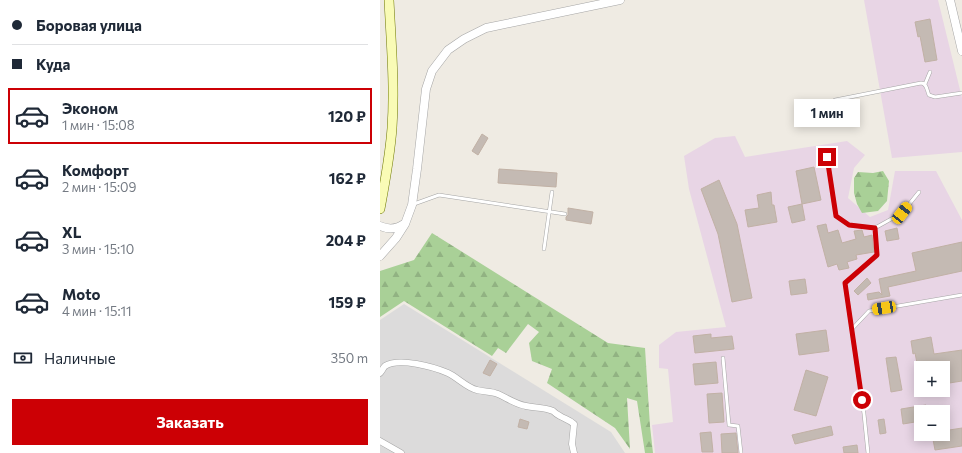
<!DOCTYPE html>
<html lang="ru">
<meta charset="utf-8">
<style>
:root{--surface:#fff;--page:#f6f6f7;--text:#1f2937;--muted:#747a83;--line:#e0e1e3;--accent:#cc0005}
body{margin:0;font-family:Commissioner,sans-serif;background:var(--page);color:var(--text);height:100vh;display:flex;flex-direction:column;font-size:15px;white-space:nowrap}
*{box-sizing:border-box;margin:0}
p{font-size:13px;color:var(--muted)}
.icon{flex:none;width:22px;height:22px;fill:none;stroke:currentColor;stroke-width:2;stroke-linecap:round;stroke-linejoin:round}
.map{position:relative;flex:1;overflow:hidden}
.side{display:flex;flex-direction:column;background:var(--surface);width:380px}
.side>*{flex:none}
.guide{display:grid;align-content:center;height:88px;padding:0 12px;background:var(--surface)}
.buttons{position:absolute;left:534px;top:361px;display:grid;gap:8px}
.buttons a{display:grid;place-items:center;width:36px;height:36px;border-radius:0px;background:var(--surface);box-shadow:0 2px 10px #0003;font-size:20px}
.end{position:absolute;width:18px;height:18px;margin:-9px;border:5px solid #cc0005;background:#fff;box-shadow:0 0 0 2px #fff}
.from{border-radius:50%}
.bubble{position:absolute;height:28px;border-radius:0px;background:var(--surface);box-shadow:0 2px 10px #0003;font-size:13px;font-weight:700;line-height:28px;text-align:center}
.car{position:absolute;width:12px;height:24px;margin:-12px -6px;border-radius:5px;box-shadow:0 0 3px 1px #0007;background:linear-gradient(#f5c518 24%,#345 0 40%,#f5c518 0 76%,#345 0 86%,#f5c518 0)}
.guide b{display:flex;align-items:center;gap:14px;height:38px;font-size:15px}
.guide b+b{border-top:1px solid var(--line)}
.guide i{width:10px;height:10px;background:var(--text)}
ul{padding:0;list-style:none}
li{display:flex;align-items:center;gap:12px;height:56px;margin:0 8px 6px;padding:0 4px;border:2px solid transparent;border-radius:0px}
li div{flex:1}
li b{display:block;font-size:15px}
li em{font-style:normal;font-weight:700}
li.selected{border-color:var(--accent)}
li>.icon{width:36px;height:36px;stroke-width:1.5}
.pay{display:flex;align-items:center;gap:10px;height:44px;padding:0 12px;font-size:15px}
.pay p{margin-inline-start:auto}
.primary-button{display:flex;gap:8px;margin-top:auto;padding:8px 12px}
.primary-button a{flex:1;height:46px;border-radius:0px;background:var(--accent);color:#fff;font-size:16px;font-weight:700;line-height:46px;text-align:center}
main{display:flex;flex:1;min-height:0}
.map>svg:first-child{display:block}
.residential{fill:#dcdbdb}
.industrial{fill:#e8d5e5;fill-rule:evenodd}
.forest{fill:url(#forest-firs)}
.building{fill:#c4bab3;stroke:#c1b1a5}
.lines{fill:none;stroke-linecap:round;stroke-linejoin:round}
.service-casing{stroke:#a5a5a5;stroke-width:4}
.minor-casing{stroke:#a5a5a5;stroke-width:7}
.tertiary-casing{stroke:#a5a5a5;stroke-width:9}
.secondary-casing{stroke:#6e7802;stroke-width:10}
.service{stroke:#fff;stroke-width:3}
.minor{stroke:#fff;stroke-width:6}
.tertiary{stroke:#fff;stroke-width:8}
.secondary{stroke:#f9fbb6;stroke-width:9}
.route{stroke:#cc0005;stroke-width:5}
</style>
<main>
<section class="side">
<div class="guide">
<b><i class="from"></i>Боровая улица</b>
<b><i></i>Куда</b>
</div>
<ul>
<li class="selected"><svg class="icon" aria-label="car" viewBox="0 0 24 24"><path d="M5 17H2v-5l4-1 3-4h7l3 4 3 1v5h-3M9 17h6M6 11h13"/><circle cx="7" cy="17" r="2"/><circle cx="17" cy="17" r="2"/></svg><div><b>Эконом</b><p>1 мин · 15:08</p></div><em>120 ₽</em></li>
<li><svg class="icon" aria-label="car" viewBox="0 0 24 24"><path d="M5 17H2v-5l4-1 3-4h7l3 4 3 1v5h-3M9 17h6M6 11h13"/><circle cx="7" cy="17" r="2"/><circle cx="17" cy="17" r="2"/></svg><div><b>Комфорт</b><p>2 мин · 15:09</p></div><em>162 ₽</em></li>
<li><svg class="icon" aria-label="car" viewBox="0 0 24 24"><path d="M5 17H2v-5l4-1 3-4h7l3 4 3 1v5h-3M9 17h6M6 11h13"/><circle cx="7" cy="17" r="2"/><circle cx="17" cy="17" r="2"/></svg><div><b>XL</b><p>3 мин · 15:10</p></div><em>204 ₽</em></li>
<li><svg class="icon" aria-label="car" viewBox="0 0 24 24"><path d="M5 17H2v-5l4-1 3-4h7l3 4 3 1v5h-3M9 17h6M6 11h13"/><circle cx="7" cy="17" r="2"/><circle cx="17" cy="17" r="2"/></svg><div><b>Moto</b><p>4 мин · 15:11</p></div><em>159 ₽</em></li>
</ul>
<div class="pay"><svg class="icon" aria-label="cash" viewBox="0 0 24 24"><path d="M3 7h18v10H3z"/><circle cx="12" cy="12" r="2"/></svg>Наличные<p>350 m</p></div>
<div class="primary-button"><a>Заказать</a></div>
</section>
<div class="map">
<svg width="582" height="453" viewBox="0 0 582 453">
<defs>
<pattern id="forest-firs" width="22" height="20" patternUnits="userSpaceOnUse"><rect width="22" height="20" fill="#a9d097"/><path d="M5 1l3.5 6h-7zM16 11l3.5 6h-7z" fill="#91b282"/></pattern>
</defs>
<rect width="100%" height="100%" fill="#efebe3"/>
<path class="residential" d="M 24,304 L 231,432 L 245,453 L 0,453 L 0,320 Z"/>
<path class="industrial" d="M 484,0 L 558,0 L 582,98 L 582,152 L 512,158 Z
M 355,136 L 365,157 L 467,141 L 485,155 L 474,168 L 468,198 L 490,217 L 508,210 L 515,171 L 556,171 L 582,220 L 582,453 L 275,453 L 272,425 L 293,422 L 288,369 L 279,368 L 279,345 L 296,332 L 346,327 L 309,189 L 304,156 L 335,138 ZM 541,368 L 563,368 L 563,390 L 541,390 ZM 541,412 L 563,412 L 563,434 L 541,434 Z"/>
<path class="forest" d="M 503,171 L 509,181 L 507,201 L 498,211 L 482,213 L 477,204 L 474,193 L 474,178 L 478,172 L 493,173 Z
M 52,233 L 228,343 L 265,348 L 270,426 L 273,453 L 265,453 L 257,401 L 247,398 L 250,449 L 235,428 L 167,383 L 172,369 L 152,361 L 149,343 L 159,332 L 148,324 L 126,353 L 118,348 L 112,356 L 24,301 L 0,317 L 0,271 L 34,260 Z"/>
<path class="building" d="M 550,19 L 557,60 L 545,62 L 540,36 L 538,37 L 535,22 Z
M 102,134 L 108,138 L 98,155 L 92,151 Z
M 434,167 L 441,200 L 422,204 L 416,171 Z
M 119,169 L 177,173 L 176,187 L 118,183 Z
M 339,180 L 357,224 L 372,298 L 352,302 L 338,234 L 321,189 Z
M 391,192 L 392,205 L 394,205 L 397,222 L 368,227 L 365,210 L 379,208 L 377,195 Z
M 422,204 L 425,220 L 412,223 L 408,207 Z
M 188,208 L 213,212 L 211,224 L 186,220 L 186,217 L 188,215 Z
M 446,224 L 448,233 L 458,230 L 462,243 L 476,239 L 474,231 L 482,230 L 484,237 L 492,235 L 494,252 L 476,255 L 477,259 L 467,262 L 469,268 L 459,270 L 457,264 L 448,267 L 437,226 Z
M 517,228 L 519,239 L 507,241 L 505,231 Z
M 582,242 L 582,271 L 508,287 L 510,296 L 488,300 L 487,294 L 499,292 L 502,295 L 499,279 L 536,271 L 532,253 Z
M 487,278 L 491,283 L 478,295 L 474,291 Z
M 425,279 L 427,293 L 411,295 L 409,281 Z
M 446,330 L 449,351 L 419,355 L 416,334 Z
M 331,334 L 331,338 L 352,336 L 354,349 L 315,353 L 313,336 Z
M 551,337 L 554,354 L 582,350 L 582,381 L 563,384 L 563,368 L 538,368 L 535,353 L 533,354 L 531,341 Z
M 516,357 L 522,390 L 511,392 L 506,358 Z
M 110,360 L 117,364 L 110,376 L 103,373 Z
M 336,362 L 338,383 L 315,385 L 313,364 Z
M 426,370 L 448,377 L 436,416 L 414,410 Z
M 342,393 L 344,422 L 329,423 L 327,394 Z
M 546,405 L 547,412 L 541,412 L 541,421 L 523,424 L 521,409 Z
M 140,419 L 149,422 L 147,429 L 138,427 Z
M 504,419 L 506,433 L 500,434 L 498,420 Z
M 451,426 L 453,435 L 415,444 L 412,435 Z
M 582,428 L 582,446 L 555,450 L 552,434 L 563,434 L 563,431 Z
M 331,432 L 333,452 L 322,452 L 320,433 Z
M 356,433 L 358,453 L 342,453 L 341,434 Z
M 477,445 L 478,453 L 464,453 L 463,447 Z"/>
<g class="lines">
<g class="service-casing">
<path id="service" d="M 545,84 L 550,72
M 455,100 L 541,83 C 547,83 547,91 549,95 L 555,97 L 582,93
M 447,157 L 456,216 L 469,225 L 495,228
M 34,204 L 59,195 L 185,214
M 164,249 L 172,192
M 472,329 L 489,311 L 582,295
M 343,358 L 349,425 L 358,426 L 361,453
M 488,453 L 484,414 L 465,283 L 497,255 L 495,228 L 522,213 L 539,192"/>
</g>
<g class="minor-casing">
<path id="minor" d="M 0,373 C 2,371 3,368 5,366 C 19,357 54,367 68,373 C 77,377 87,388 97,390 C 104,392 111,391 118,394 C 127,398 135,404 146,406 C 155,408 164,407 173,411 C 175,413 178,415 180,416 C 185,419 190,420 194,424 L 192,444 L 194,453
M 0,441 L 21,453"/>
</g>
<g class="tertiary-casing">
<path id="tertiary" d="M 570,0 L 582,51
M 0,226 C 9,230 17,229 24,224
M 0,256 L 16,238 L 25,224 L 32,205 L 37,169 L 46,89 L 52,71 L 68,50 L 84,39 L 106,28 L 240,0"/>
</g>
<g class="secondary-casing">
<path id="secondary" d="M 0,209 C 5,182 10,156 12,128 C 15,86 11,42 9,0"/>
</g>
<use href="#service" class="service"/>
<use href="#minor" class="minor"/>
<use href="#tertiary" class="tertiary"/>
<use href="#secondary" class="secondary"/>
</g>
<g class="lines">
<path class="route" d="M 447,157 L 456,216 L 469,225 L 495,228 L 497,255 L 465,283 L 482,400"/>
</g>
</svg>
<div class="buttons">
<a>+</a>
<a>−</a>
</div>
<i class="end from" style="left:482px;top:400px"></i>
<i class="end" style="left:447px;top:157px"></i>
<div class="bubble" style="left:414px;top:99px;width:66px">1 мин</div>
<i class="car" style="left:522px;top:213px;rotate:38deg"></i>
<i class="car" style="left:504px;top:308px;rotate:261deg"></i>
</div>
</main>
